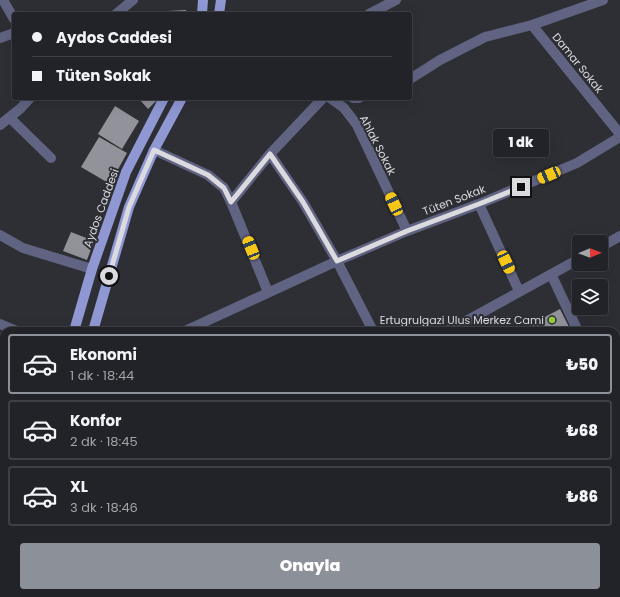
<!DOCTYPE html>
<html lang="tr">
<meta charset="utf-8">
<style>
:root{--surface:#222328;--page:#2a2b30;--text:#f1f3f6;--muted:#a2a4a8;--line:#3f4045;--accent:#8c9099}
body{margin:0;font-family:Poppins,sans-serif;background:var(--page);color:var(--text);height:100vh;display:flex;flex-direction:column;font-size:15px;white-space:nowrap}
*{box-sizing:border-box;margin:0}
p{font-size:13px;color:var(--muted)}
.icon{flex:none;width:22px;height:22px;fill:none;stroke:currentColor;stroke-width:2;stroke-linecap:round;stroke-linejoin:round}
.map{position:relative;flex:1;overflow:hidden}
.sheet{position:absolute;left:0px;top:327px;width:620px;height:270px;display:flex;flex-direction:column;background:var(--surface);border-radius:12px 12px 0 0;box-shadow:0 4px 16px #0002,0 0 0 1px var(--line)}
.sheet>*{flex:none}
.guide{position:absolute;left:12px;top:12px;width:400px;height:88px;border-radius:4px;box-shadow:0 4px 16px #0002,0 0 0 1px var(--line);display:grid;align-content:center;height:88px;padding:0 20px;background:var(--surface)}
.needle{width:26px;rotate:89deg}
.buttons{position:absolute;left:572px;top:235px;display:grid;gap:8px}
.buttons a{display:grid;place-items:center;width:36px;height:36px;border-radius:4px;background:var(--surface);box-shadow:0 4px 16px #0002,0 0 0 1px var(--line);font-size:20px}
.end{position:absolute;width:18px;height:18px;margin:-9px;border:5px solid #dadadf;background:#111;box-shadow:0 0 0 2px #111}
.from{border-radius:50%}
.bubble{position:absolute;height:28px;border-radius:4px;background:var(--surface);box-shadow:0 4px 16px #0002,0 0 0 1px var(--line);font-size:13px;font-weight:800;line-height:28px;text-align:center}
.car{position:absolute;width:12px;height:24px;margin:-12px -6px;border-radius:5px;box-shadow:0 0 3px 1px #0007;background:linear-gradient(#f5c518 24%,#345 0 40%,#f5c518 0 76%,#345 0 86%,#f5c518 0)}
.guide b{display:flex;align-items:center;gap:14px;height:38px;font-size:15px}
.guide b+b{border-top:1px solid var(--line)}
.guide i{width:10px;height:10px;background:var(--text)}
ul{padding:7px 0 0;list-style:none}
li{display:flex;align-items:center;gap:12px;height:60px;margin:0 8px 6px;padding:0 12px;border:2px solid var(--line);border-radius:4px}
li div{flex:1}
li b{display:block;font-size:15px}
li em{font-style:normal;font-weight:800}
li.active{border-color:var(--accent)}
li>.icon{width:36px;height:36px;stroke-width:1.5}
.action{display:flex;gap:8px;margin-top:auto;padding:8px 20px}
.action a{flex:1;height:46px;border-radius:4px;background:var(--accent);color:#fff;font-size:16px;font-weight:800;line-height:46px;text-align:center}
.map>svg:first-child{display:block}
.building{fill:#91929a}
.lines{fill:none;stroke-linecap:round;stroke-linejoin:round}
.minor{stroke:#606482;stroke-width:10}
.major{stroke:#9098d4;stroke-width:10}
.route{stroke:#dadadf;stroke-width:5}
.poi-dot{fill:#95cc3b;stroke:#2e2f35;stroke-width:1.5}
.labels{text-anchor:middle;stroke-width:4;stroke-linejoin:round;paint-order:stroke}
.street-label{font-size:11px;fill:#dadadf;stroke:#2e2f35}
.poi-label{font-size:11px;fill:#dadadf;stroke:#2e2f35;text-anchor:end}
</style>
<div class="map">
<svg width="620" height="597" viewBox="0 0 620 597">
<rect width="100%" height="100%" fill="#2e2f35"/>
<path class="building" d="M 186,10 L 186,14 L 167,14 L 167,11 Z
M 141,98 L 159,98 L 148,109 L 140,100 Z
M 115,106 L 139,121 L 122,149 L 98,134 Z
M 99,137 L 127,153 L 110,184 L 81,167 Z
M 71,232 L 94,241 L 87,260 L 63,251 Z
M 560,309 L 571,331 L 518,331 Z
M 40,593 L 46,593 L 49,597 L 34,597 Z
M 61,593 L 106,593 L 107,597 L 63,597 Z
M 580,593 L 611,593 L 614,597 L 581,597 L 579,594 Z"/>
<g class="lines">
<path class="minor" d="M 3,0 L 14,19
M 116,14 L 133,0
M 369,14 L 396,0
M 532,25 L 620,134
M 0,38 L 14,33
M 410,79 L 440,60 L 485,37 L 532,25 L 603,0
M 330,98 L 344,108 L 357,125 L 407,231
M 353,98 L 359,98
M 10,118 L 51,158
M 0,125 L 21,108 L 30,98
M 154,150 L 208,175 L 224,188 L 231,202 L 268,292
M 270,154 L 323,98
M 231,202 L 270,154 L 303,202 L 337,261 L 373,331
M 479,204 L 519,291
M 0,235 L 23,248 L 92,269
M 601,247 L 620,236
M 551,274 L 578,331
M 0,324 L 17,331
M 185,331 L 337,261 L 407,231 L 479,204 L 577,163 L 620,137
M 448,331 L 579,259
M 616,381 L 620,378
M 0,428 L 4,426
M 0,507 L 4,505
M 616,592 L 619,597
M 553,593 L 555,597
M 13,597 L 18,593
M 205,597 L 214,593
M 455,597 L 462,593"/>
<path class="major" d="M 202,14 L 203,0
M 219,14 L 221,0
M 74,331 L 92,269 L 126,172 L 164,98
M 93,331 L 129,207 L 154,150 L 182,98
M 111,593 L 113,597
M 125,593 L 126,597"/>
</g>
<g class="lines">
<path class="route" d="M 109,276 L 129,207 L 154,150 L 208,175 L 224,188 L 231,202 L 270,154 L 303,202 L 337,261 L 407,231 L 479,204 L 521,187"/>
</g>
<circle class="poi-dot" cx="552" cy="320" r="4"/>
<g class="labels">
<g class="street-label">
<text transform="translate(578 63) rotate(51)" y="4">Damar Sokak</text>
<text transform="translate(378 145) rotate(63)" y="4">Ahlak Sokak</text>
<text transform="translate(454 200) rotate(-21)" y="4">Tüten Sokak</text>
<text transform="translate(101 208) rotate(-70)" y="4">Aydos Caddesi</text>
</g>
<g class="poi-label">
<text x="544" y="324">Ertugrulgazi Ulus Merkez Cami</text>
</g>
</g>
</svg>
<div class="buttons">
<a><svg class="needle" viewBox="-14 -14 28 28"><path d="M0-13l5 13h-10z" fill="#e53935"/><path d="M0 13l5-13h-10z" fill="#a2a4a8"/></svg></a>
<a><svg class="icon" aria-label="layers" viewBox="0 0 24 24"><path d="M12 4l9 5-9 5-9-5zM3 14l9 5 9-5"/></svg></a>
</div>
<i class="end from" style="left:109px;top:276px"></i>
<i class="end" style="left:521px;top:187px"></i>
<div class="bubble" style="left:493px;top:129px;width:56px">1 dk</div>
<i class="car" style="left:549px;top:175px;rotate:247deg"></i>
<i class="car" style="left:394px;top:204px;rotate:335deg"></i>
<i class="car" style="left:251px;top:248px;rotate:338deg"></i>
<i class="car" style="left:506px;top:262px;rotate:155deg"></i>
<div class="guide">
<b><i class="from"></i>Aydos Caddesi</b>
<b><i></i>Tüten Sokak</b>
</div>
<section class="sheet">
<ul>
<li class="active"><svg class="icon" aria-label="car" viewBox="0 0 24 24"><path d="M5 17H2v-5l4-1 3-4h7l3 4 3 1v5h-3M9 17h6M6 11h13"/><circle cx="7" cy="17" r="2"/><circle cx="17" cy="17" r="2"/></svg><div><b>Ekonomi</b><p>1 dk · 18:44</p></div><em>₺50</em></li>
<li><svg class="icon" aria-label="car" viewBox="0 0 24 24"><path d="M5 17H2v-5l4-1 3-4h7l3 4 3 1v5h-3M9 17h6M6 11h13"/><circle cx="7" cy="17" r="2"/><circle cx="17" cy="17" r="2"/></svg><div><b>Konfor</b><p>2 dk · 18:45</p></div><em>₺68</em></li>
<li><svg class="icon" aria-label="car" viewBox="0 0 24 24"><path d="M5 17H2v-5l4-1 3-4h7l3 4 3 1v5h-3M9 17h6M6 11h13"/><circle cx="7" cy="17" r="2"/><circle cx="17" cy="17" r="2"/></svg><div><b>XL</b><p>3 dk · 18:46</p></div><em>₺86</em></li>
</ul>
<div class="action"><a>Onayla</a></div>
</section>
</div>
